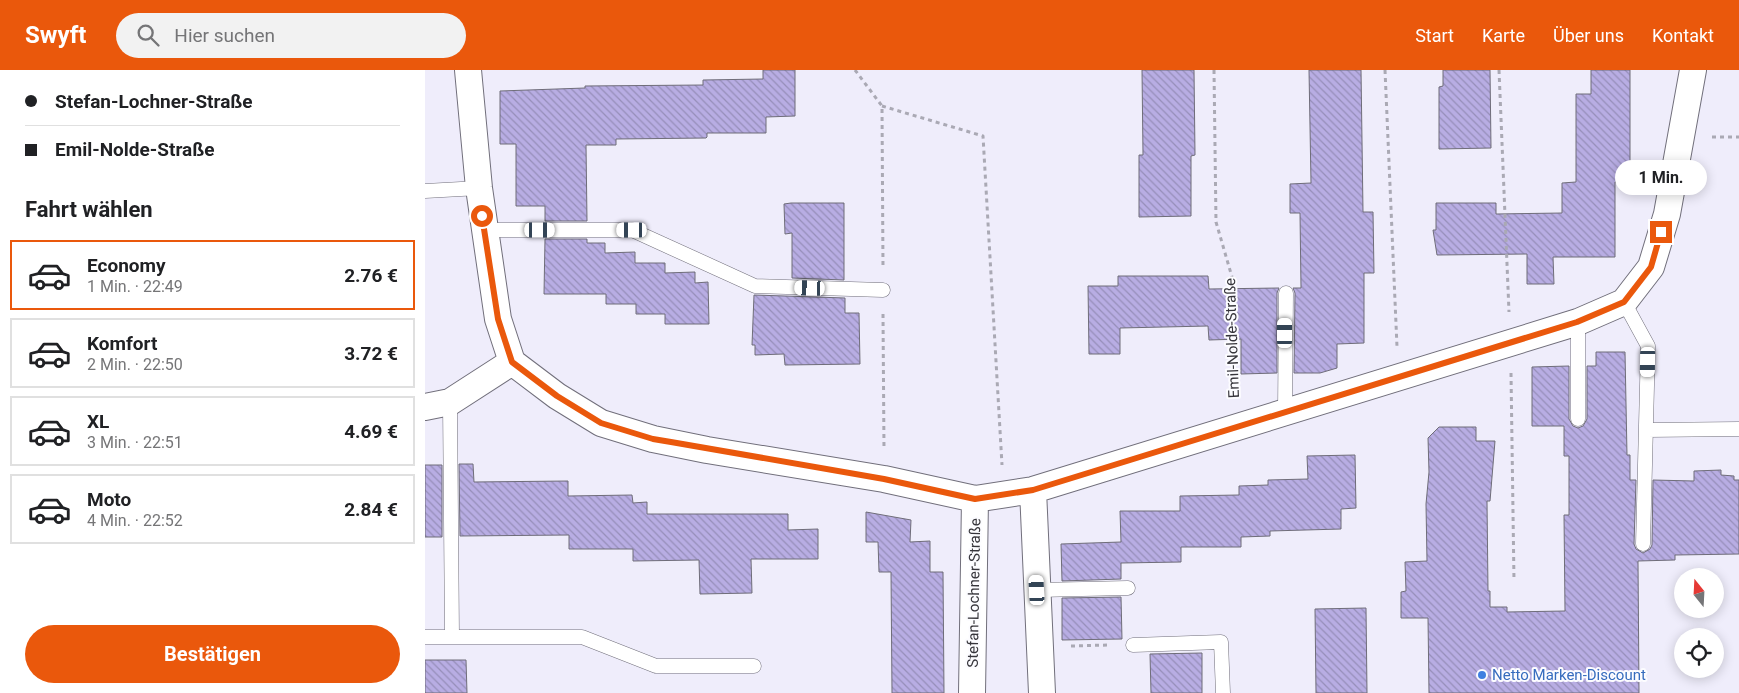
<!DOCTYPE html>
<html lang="de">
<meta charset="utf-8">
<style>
:root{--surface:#fff;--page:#f2f2f2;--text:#202124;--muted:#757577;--line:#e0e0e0;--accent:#ea580c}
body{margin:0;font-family:Roboto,sans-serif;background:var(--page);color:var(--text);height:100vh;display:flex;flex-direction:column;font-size:19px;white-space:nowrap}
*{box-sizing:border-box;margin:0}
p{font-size:16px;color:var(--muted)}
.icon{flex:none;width:28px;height:28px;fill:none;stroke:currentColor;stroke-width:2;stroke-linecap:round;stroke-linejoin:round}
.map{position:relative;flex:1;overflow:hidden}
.details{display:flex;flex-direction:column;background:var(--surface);width:425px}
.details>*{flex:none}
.banner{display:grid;align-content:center;height:110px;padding:0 25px;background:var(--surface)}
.needle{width:32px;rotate:342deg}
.buttons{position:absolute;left:1249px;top:498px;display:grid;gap:10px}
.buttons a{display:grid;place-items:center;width:50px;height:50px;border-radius:50%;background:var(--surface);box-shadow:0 2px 12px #0003;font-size:25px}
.end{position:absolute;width:22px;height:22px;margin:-11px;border:6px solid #ea580c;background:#fff;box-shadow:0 0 0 2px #fff}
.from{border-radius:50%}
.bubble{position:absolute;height:35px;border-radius:18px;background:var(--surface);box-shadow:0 2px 12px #0003;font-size:16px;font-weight:700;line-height:35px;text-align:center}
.car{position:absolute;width:15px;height:30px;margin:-15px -8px;border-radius:6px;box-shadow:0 0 4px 1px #0007;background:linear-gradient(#fff 24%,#345 0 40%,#fff 0 76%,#345 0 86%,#fff 0)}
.banner b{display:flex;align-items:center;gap:18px;height:48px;font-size:19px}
.banner b+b{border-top:1px solid var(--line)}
.banner i{width:12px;height:12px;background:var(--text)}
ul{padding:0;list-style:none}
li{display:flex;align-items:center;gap:15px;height:70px;margin:0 10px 8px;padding:0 15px;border:2px solid var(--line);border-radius:0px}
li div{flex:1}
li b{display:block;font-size:19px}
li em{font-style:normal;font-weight:700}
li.selected{border-color:var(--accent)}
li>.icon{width:45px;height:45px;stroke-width:1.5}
h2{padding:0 25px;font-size:22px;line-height:60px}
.cta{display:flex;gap:10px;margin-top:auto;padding:10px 25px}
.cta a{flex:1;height:58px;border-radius:30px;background:var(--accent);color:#fff;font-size:20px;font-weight:700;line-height:58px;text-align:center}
header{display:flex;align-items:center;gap:30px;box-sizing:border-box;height:70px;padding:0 25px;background:var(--accent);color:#fff}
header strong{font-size:24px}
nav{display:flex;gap:28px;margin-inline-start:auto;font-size:18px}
.search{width:350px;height:45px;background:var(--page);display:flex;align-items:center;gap:12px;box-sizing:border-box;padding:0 18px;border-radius:28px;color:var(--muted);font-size:19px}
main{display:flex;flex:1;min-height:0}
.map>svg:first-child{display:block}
.building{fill:url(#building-back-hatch);stroke:#6f6d79}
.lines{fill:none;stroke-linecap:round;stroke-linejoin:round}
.lane-casing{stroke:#716f7b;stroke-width:15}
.street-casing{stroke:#716f7b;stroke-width:28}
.path{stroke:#aaa9b4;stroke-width:3;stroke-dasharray:4 4;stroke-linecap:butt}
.lane{stroke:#fff;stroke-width:14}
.street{stroke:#fff;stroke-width:26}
.route{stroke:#ea580c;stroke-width:6}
.shop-dot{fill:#3f7fe0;stroke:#fcfcff;stroke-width:2}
.labels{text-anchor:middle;stroke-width:4;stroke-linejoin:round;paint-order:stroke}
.street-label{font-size:15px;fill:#36353b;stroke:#fcfcff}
.shop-label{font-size:15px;fill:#366cbe;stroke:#fcfcff;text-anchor:start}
</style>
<header>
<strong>Swyft</strong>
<div class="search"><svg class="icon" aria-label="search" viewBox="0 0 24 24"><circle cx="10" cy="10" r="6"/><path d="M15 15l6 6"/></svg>Hier suchen</div>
<nav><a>Start</a><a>Karte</a><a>Über uns</a><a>Kontakt</a></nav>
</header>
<main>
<section class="details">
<div class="banner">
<b><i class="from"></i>Stefan-Lochner-Straße</b>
<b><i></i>Emil-Nolde-Straße</b>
</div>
<h2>Fahrt wählen</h2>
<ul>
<li class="selected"><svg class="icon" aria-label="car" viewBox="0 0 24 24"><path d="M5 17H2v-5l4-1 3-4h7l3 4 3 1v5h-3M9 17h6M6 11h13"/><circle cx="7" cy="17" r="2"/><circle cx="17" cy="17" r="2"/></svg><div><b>Economy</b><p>1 Min. · 22:49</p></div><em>2.76 €</em></li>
<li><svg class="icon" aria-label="car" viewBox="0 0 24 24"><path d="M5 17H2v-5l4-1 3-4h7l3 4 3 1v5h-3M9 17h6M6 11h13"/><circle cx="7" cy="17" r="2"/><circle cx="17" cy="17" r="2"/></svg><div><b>Komfort</b><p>2 Min. · 22:50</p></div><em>3.72 €</em></li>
<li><svg class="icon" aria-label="car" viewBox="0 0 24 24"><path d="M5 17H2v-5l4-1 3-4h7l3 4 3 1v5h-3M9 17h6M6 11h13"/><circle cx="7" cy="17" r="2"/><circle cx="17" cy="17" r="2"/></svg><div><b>XL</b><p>3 Min. · 22:51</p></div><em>4.69 €</em></li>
<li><svg class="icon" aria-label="car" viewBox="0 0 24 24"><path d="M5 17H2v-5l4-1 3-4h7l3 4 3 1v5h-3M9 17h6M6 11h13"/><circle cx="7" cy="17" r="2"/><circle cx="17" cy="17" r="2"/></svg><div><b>Moto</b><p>4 Min. · 22:52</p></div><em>2.84 €</em></li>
</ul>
<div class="cta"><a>Bestätigen</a></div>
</section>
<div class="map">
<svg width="1314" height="623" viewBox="0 0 1314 623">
<defs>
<pattern id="building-back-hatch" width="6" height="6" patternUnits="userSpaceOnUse" patternTransform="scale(1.25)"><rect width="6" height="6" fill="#b8ade3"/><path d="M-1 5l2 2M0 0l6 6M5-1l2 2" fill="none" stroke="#968eb9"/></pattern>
</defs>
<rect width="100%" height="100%" fill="#efedfb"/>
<path class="building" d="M 338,0 L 370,0 L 370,46 L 341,47 L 341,63 L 282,63 L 282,67 L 281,68 L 191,69 L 191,75 L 161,75 L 162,151 L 120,151 L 120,136 L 91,136 L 91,74 L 75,74 L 75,21 L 160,18 L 160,16 L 278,15 L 278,10 L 338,9 Z
M 717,0 L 769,0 L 770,85 L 766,86 L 766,146 L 714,147 L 714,85 L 718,85 Z
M 884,0 L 936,0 L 938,142 L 948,142 L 949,203 L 939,203 L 939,273 L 912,274 L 912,298 L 895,303 L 869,303 L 870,223 L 868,218 L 876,218 L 875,143 L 865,143 L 865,114 L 886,113 Z
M 1018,0 L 1065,0 L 1066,78 L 1014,79 L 1014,17 L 1018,16 Z
M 1166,0 L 1205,0 L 1205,112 L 1190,112 L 1190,187 L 1128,187 L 1129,214 L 1102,214 L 1102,184 L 1012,185 L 1008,160 L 1011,160 L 1011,133 L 1071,133 L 1071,144 L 1137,143 L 1137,113 L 1151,112 L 1151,24 L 1166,24 Z
M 366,133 L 419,133 L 419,210 L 367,208 L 367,163 L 360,164 L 359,134 Z
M 120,169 L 162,169 L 162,173 L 180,173 L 180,183 L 210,182 L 210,193 L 240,193 L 240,203 L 270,202 L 270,213 L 283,212 L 284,254 L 240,254 L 240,244 L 211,244 L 211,234 L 181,234 L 181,224 L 119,224 Z
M 693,206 L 783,206 L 784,219 L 854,218 L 852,223 L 852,303 L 816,304 L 816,269 L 784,270 L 783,256 L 695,258 L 695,284 L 664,284 L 663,216 L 693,216 Z
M 329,225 L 420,228 L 420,243 L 434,243 L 435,294 L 360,295 L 359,284 L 330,285 L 330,275 L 327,275 Z
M 1171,282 L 1200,282 L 1202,385 L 1205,385 L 1205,410 L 1211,410 L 1209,474 L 1211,479 L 1218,483 L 1225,479 L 1227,475 L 1228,410 L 1269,411 L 1269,401 L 1296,400 L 1296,405 L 1309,406 L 1309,410 L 1314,410 L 1314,484 L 1250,485 L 1250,490 L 1213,491 L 1214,623 L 1004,623 L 1003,548 L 976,548 L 976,522 L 981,521 L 980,492 L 1002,491 L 1001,434 L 1004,402 L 1003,368 L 1014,357 L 1051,357 L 1051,371 L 1070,371 L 1065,431 L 1062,431 L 1063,521 L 1065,521 L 1065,537 L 1082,537 L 1082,542 L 1140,541 L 1139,445 L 1144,445 L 1144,386 L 1139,386 L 1139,356 L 1107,356 L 1107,297 L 1144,296 L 1144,349 L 1148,356 L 1153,358 L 1158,356 L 1162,349 L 1162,296 L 1171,296 Z
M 930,385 L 931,438 L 916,439 L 916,459 L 845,461 L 845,466 L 816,467 L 816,477 L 756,477 L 756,492 L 696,493 L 696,509 L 637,511 L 636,474 L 696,472 L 695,441 L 755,441 L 755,426 L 814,425 L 814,416 L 843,415 L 843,410 L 883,409 L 882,386 Z
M 34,394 L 48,394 L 49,412 L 143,411 L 143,426 L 207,425 L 208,433 L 222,432 L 222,444 L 363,444 L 363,460 L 393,459 L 393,489 L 326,489 L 327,523 L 275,524 L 274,490 L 208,491 L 208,479 L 144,479 L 144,465 L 35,466 Z
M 0,395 L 17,395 L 17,467 L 0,467 Z
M 441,442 L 486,450 L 485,472 L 505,471 L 505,502 L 518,502 L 519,623 L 467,623 L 466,502 L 454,502 L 453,472 L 441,472 Z
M 696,527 L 697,569 L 637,570 L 637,528 Z
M 941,538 L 942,623 L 891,623 L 890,539 Z
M 777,583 L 777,623 L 726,623 L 725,584 Z
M 0,590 L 41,590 L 42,623 L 0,623 Z"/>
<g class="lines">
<g class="lane-casing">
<path id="lane" d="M 0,121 L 54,118
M 59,160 L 207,160 L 330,216 L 458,220
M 1199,232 L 1223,276 L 1218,474
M 1153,252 L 1153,349
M 25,332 L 27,567
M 860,342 L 861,223
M 1222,360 L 1314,359
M 612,520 L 703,518
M 0,567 L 157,567 L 231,596 L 329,596
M 708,575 L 796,572 L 798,623"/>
</g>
<g class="street-casing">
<path id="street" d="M 43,0 L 54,118 L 73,249 L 87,292 L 132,326 L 176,353 L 228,369 L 282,380 L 459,409 L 550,429 L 608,420 L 1153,252 L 1199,232 L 1226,197 L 1242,144 L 1268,0
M 0,337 L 25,332 L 87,292
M 608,420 L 617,623
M 547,623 L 550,429"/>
</g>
<path class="path" d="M 430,0 L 457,36 L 458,197
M 789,0 L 791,152 L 807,207 L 809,327
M 960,0 L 972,277
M 1074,0 L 1084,242
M 457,36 L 558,66 L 577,395
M 1287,67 L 1314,67
M 458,244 L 459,380
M 1086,303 L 1089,511
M 646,576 L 684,575"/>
<use href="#lane" class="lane"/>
<use href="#street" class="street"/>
</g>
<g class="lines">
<path class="route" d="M 57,146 L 73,249 L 87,292 L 132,326 L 176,353 L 228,369 L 246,372 L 459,409 L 550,429 L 608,420 L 1152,252 L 1199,232 L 1226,197 L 1236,162"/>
</g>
<circle class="shop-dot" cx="1057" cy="605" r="5"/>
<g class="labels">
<g class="street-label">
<text transform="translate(807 268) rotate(-92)" y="5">Emil-Nolde-Straße</text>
<text transform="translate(549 523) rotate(-89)" y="5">Stefan-Lochner-Straße</text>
</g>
<g class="shop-label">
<text x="1067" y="610">Netto Marken-Discount</text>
</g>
</g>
</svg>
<div class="buttons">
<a><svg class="needle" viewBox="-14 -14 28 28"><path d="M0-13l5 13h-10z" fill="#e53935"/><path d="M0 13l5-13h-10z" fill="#757577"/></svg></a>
<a><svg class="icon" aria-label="locate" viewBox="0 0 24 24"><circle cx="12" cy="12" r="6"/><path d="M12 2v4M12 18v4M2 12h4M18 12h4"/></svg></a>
</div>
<i class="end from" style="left:57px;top:146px"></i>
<i class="end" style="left:1236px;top:162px"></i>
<div class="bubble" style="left:1190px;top:90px;width:92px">1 Min.</div>
<i class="car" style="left:115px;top:160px;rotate:90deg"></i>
<i class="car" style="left:207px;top:160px;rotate:270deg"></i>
<i class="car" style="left:385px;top:218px;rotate:272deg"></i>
<i class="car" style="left:860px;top:263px;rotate:0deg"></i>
<i class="car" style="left:1223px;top:292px;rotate:181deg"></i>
<i class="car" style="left:612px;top:520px;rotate:357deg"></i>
</div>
</main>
